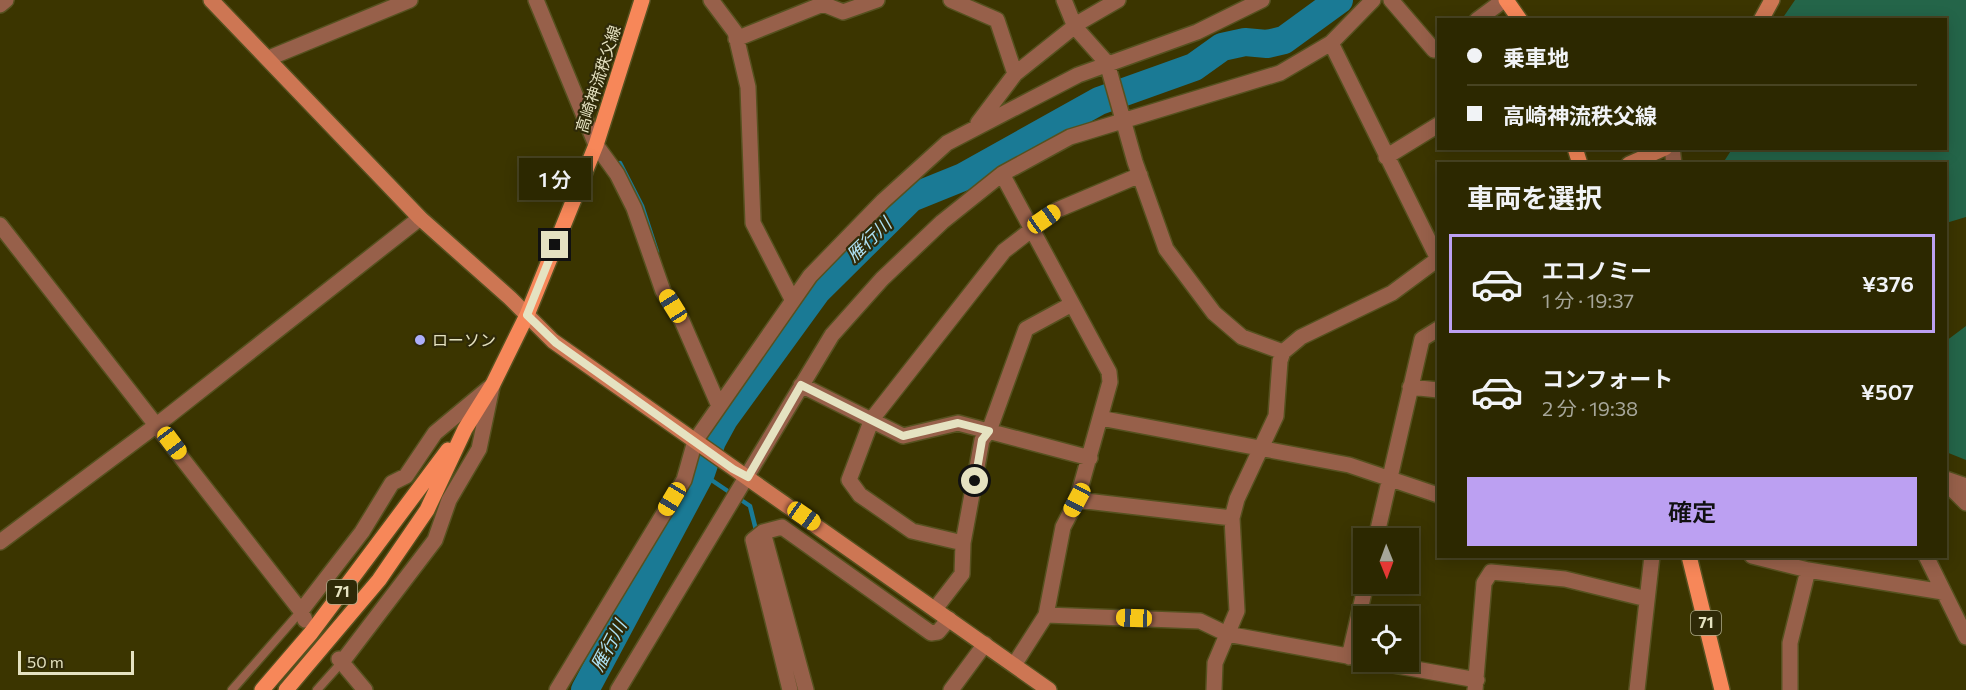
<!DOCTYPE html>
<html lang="ja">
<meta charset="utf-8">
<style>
:root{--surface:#2c2800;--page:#34300a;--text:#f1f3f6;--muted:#a6a699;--line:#484422;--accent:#bca0f2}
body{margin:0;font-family:Commissioner,"Noto Sans JP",sans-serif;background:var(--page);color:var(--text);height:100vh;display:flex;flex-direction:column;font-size:22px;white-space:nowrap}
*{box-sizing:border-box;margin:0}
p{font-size:20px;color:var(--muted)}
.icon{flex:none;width:33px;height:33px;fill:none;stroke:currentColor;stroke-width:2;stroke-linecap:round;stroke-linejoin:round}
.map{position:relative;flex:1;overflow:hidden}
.details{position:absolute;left:1437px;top:162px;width:510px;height:396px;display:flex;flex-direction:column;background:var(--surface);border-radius:0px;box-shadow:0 3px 15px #0003,0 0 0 2px var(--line)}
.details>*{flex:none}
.hud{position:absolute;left:1437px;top:18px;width:510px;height:132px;border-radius:0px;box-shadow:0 3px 15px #0003,0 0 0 2px var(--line);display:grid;align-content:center;height:132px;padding:0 30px;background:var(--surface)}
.needle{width:39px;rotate:179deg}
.fabs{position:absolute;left:1353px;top:528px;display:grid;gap:12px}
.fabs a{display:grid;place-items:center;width:66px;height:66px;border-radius:0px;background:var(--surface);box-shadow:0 3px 15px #0003,0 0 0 2px var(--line);font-size:30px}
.scale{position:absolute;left:18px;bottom:15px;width:116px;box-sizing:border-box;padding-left:6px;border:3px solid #e5e2c1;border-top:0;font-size:16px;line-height:21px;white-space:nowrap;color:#e5e2c1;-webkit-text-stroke:4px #2f2a08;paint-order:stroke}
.end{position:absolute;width:27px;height:27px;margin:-14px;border:8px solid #e5e2c1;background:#111;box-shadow:0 0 0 3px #111}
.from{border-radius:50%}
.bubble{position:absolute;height:42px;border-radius:0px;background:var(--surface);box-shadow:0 3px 15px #0003,0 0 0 2px var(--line);font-size:20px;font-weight:600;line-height:42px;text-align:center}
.car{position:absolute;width:18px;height:36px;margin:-18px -9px;border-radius:8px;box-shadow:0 0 4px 2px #0007;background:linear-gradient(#f5c518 24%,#345 0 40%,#f5c518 0 76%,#345 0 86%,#f5c518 0)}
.hud b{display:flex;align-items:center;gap:21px;height:57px;font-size:22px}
.hud b+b{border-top:2px solid var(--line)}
.hud i{width:15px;height:15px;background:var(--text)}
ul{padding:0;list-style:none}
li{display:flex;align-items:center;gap:18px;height:99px;margin:0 12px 9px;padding:0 18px;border:3px solid transparent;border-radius:0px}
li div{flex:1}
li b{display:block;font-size:22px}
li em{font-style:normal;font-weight:600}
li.current{border-color:var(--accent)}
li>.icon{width:54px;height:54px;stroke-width:1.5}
h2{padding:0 30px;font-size:27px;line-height:72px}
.primary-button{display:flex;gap:12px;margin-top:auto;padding:12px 30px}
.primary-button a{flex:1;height:69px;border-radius:0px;background:var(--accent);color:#111;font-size:24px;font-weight:600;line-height:69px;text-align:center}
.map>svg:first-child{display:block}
.green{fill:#246549}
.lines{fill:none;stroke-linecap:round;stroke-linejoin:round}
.stream{stroke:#1a7a95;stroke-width:4.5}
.river{stroke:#1a7a95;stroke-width:28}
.street-tunnel{stroke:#544f1d;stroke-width:15;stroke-dasharray:15 8;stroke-linecap:butt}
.lane-casing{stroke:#56511f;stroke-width:11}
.street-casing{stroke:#56511f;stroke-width:18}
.secondary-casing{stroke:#56511f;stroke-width:18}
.primary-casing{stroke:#56511f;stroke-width:18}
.lane{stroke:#97604a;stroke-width:8}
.street{stroke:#97604a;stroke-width:15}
.secondary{stroke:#cd7653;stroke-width:15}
.primary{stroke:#f78759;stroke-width:15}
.route{stroke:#e5e2c1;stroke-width:8}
.poi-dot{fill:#adaffb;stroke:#2f2a08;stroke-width:2}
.labels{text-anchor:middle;stroke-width:4.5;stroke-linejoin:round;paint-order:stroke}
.shield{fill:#2f2a08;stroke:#aeab8a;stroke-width:1.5}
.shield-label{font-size:15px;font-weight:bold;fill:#e5e2c1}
.street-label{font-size:16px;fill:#e5e2c1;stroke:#2f2a08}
.poi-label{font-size:16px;fill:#e5e2c1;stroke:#2f2a08;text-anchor:start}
.water-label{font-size:18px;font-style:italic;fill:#afe2f5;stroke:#2f2a08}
</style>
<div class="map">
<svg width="1966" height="690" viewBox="0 0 1966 690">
<rect width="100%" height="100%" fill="#3b3500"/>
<path class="green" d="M 1795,0 L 1966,0 L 1966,217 L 1946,223 L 1946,164 L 1723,163 L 1732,149 L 1946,148 L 1946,20 L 1782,19 Z
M 1966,326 L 1966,460 L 1946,452 L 1946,341 Z"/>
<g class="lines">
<path class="stream" d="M 620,163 L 642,206 L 657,252
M 701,473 L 750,506 L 757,534"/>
<path class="river" d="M 585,690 L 701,473 L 712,441 L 724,419 L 817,291 L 911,198 L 963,177 L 1099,101 L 1194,67 L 1222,47 L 1245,42 L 1267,44 L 1284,40 L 1339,0"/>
<path class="street-tunnel" d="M 305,620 L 339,659"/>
<g class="lane-casing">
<path id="lane" d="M 232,690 L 301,611
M 317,690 L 342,662"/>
</g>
<g class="street-casing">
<path id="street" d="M 536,0 L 596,145 L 617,174 L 634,208 L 663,291 L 682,321 L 719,406
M 711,0 L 735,32 L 748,87 L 753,223 L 792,299
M 951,0 L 997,20 L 1015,74
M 1064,0 L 1075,27 L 1107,63 L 1135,162 L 1166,249 L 1214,313 L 1242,337 L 1283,352 L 1301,337 L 1392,293 L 1438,259
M 1391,0 L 1434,50 L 1438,47
M 0,5 L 6,0
M 1477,20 L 1504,0
M 736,39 L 823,4 L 843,12 L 877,0
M 1331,43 L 1438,259
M 269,58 L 410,0
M 978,123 L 1015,74 L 1080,22 L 1118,0
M 1672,148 L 1674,164
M 1386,157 L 1438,125
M 1002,174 L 1109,372 L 1110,382 L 1077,500 L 1063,527 L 1046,615 L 1014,665
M 0,225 L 301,611 L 305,620
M 1072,304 L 1026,329 L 989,431 L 982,440 L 963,543 L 912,531 L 860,495 L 849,480 L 872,419 L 1004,251 L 1057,210 L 1140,175
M 801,385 L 903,436 L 958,423 L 1090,458
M 1410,387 L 1438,390
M 1100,418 L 1349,465 L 1438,495
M 1946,479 L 1966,486
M 1946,483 L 1966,503
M 1077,500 L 1232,518
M 763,532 L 806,690
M 1376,538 L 1422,339 L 1438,329
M 0,542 L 158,424 L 420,218
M 1752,556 L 1808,570 L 1943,592
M 1926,556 L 1966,637
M 935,609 L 962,574 L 963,543
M 301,611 L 362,532 L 392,483 L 406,476 L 435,433 L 489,388
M 1046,615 L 1200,621 L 1227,634 L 1364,659
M 1349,657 L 1366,584
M 339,659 L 365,690
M 342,662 L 435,540 L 449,500 L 479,449 L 492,387
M 1376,662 L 1477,680
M 557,690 L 684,480 L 695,441 L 810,276 L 883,201 L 947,143 L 1078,75 L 1197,32 L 1262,0
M 618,690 L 832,335 L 882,279 L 942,222 L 1002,174 L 1070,137 L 1280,73 L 1331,43 L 1373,0
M 790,690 L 753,540 L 763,532 L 782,527 L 931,633 L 938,632 L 949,619
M 951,690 L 985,644
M 1214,690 L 1215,663 L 1237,611 L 1232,518 L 1237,499 L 1276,416 L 1280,361 L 1283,352
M 1475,690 L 1484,583 L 1491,572 L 1565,579 L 1647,599
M 1637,690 L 1652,556
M 1790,690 L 1790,643 L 1808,570"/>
</g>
<g class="secondary-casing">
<path id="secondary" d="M 211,0 L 420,218 L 510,298 L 553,341 L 1049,690
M 1761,20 L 1772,0
M 1629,164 L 1665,148"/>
</g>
<g class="primary-casing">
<path id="primary" d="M 1506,0 L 1520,20
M 1575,148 L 1580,164
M 1689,556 L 1722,690
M 262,690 L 311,633 L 448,450
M 286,690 L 379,580 L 427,510 L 465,429 L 493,384 L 527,315 L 596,145 L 642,0"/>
</g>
<use href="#lane" class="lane"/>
<use href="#street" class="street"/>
<use href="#secondary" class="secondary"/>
<use href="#primary" class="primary"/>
</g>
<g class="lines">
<path class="route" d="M 555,245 L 527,315 L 556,343 L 733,469 L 748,477 L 801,385 L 903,436 L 958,423 L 989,431 L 982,440 L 975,481"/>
</g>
<circle class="poi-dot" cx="420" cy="340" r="6"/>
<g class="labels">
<g class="shield">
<rect x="327" y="580" width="30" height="24" rx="4.5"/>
<rect x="1691" y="611" width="30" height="24" rx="4.5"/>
</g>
<g class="shield-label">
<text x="342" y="597">71</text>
<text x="1706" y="628">71</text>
</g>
<g class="street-label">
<text transform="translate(598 79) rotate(-72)" y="6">高崎神流秩父線</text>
</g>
<g class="poi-label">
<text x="432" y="346">ローソン</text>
</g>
<g class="water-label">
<text transform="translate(869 240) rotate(-44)" y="6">雁行川</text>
<text transform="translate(609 646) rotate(-62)" y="6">雁行川</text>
</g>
</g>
</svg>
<div class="fabs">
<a><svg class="needle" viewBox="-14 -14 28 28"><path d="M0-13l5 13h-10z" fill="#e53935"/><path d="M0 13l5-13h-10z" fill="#a6a699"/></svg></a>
<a><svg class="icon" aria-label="locate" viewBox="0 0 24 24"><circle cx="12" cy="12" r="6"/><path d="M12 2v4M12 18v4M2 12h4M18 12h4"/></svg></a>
</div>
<div class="scale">50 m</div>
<i class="end from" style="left:975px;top:481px"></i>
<i class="end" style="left:555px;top:245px"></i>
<div class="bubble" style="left:519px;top:158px;width:72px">1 分</div>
<i class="car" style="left:1044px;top:219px;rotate:55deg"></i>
<i class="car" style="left:673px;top:306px;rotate:328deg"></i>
<i class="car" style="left:172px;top:443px;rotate:143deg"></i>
<i class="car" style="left:672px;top:499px;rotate:211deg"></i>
<i class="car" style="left:1077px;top:500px;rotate:208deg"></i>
<i class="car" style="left:804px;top:516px;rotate:125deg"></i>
<i class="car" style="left:1134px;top:618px;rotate:272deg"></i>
<div class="hud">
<b><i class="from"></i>乗車地</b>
<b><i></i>高崎神流秩父線</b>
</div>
<section class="details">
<h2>車両を選択</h2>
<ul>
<li class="current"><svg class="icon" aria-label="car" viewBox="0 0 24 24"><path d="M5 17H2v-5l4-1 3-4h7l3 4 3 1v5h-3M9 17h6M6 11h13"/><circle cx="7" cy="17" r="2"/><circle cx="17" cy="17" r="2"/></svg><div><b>エコノミー</b><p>1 分 · 19:37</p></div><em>¥376</em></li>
<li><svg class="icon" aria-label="car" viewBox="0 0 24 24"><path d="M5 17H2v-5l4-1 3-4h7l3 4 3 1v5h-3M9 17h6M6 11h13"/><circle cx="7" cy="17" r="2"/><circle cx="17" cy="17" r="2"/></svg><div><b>コンフォート</b><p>2 分 · 19:38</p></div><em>¥507</em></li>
</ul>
<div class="primary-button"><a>確定</a></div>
</section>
</div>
